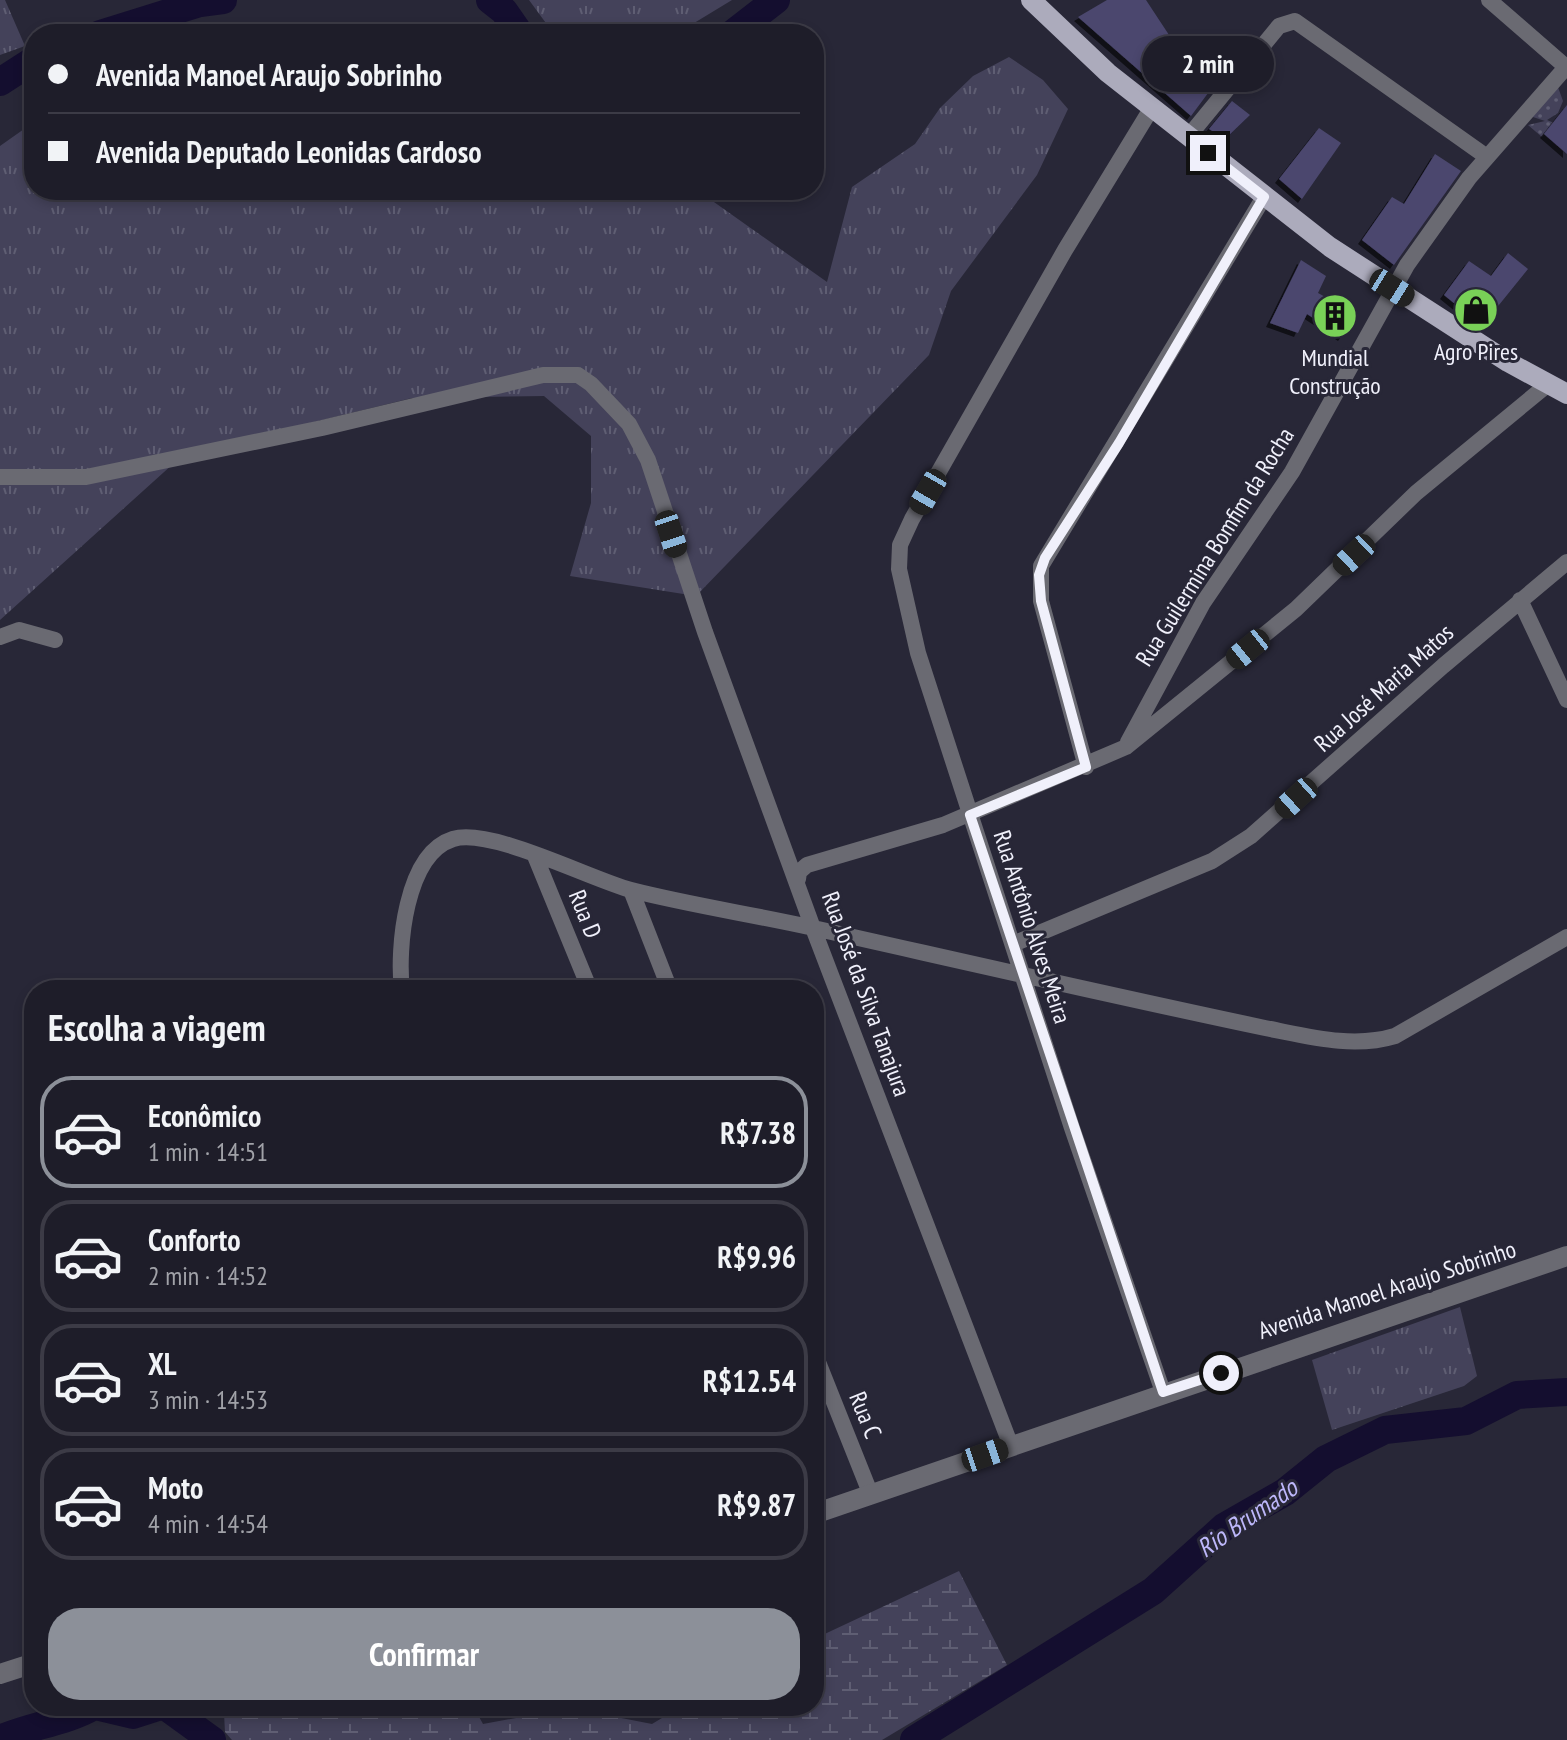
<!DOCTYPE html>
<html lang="pt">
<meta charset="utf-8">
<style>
:root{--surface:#1e1d29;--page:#2b2a35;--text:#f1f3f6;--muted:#a1a2a8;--line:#3c3b46;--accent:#8c9099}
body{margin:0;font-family:"PT Sans Narrow",sans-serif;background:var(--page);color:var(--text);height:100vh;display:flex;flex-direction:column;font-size:30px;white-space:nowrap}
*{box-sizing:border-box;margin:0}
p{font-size:26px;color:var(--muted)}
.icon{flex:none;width:44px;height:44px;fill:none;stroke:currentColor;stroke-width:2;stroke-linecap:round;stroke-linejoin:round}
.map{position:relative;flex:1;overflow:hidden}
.details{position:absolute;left:24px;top:980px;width:800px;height:736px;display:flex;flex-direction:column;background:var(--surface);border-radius:32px;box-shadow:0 4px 12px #0003,0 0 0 2px var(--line)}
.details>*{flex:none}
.top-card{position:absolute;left:24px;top:24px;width:800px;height:176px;border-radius:32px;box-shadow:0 4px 12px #0003,0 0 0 2px var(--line);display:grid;align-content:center;height:176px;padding:0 24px;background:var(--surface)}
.end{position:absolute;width:36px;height:36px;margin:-18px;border:10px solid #f0f0fb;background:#111;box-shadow:0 0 0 4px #111}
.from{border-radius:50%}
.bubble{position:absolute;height:56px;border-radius:28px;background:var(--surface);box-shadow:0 4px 12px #0003,0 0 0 2px var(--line);font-size:26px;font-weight:800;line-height:56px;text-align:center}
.car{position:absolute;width:24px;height:48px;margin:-24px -12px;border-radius:10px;box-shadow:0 0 6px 2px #0007;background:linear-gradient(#222 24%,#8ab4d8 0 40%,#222 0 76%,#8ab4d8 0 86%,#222 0)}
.top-card b{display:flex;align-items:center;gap:28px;height:76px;font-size:30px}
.top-card b+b{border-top:2px solid var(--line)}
.top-card i{width:20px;height:20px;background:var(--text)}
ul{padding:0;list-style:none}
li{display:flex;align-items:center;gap:24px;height:112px;margin:0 16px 12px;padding:0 8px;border:4px solid var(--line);border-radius:32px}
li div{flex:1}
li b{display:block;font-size:30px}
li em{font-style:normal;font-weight:800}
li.on{border-color:var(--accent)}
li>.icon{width:72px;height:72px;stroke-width:1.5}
h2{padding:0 24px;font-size:36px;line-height:96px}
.action{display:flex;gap:16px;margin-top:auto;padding:16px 24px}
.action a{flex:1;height:92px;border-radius:32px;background:var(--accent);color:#fff;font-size:32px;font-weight:800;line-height:92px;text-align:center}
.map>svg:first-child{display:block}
.grass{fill:url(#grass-tufts)}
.wetland{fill:url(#wetland-marsh)}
.park{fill:url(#park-dots)}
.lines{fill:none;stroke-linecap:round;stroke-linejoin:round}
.river{stroke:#140e2f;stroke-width:28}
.building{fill:#4b476e;filter:url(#shadow)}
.minor{stroke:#6a6a72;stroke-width:16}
.tertiary{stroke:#6a6a72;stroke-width:20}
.primary{stroke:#acabbc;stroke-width:20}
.route{stroke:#f0f0fb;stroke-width:10}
.labels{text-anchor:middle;stroke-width:6;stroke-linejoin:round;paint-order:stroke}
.poi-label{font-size:24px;fill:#f0f0fb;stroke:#282737}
.street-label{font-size:24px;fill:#f0f0fb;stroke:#282737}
.water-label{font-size:26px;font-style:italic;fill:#bdb7fa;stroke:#282737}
</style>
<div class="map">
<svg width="1567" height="1740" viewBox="0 0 1567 1740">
<defs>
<pattern id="grass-tufts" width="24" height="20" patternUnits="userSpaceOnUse" patternTransform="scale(2)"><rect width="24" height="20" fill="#44425a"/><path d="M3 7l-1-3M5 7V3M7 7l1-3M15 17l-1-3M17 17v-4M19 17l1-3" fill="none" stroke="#5f5e73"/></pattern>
<pattern id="wetland-marsh" width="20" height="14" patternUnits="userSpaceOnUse" patternTransform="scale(2)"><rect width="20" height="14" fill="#44425a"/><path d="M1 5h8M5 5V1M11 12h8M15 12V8" fill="none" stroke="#5f5e73"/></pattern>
<pattern id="park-dots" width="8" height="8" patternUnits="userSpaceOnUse" patternTransform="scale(2)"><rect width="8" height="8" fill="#44425a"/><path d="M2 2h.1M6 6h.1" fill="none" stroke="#5f5e73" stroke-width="1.8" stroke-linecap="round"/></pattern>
<filter id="shadow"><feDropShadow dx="-4" dy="4" stdDeviation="0" flood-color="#0009"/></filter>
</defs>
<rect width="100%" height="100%" fill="#282737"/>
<path class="grass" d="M 0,0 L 5,0 L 25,46 L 0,55 Z
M 529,0 L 732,0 L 676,34 L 554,34 Z
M 306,31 L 455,34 L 284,34 Z
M 1009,57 L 1043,80 L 1068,109 L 1037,175 L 951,291 L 929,355 L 696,596 L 570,576 L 591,503 L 591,436 L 544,396 L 412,398 L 184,454 L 0,620 L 0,146 L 34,122 L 34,190 L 697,190 L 827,282 L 852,187 L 915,144 L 940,108 L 973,76 Z
M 1460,1307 L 1477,1376 L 1464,1386 L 1332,1430 L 1312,1360 Z"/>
<path class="wetland" d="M 959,1571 L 1007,1665 L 882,1740 L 232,1740 L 225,1732 L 224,1713 L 295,1712 L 325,1706 L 473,1706 L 483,1724 L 570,1708 L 652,1724 L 682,1706 L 814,1706 L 814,1639 Z"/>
<path class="park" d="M 1555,79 L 1563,101 L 1558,113 L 1547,120 L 1554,123 L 1542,137 L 1528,125 L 1545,121 L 1524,114 Z"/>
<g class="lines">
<path class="river" d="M 490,0 L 504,11 L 520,34
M 100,34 L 200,3 L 223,0
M 732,34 L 776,0
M 0,82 L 34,60
M 95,1706 L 133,1715 L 161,1706
M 165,1706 L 212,1740
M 0,1739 C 32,1725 64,1723 94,1706
M 914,1740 L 1153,1591 L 1224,1527 L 1285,1492 L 1326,1459 L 1385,1430 L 1466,1421 L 1517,1395 L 1567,1392"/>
</g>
<path class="building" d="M 1107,0 L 1146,0 L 1171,38 L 1169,41 L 1202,74 L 1217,81 L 1191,116 L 1078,17 Z
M 1232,101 L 1250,115 L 1225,139 L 1209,129 Z
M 1567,105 L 1567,154 L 1544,134 Z
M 1319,128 L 1341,143 L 1302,199 L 1279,179 Z
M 1435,154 L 1461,171 L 1394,265 L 1362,240 L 1392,197 L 1404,204 Z
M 1508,253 L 1528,269 L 1482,326 L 1444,295 L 1469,261 L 1491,276 Z
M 1301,260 L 1326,276 L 1318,293 L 1358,315 L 1342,337 L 1307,314 L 1298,333 L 1270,323 Z"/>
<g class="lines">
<path class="minor" d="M 1489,0 L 1566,67
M 1151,109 L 1065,250 L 912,519 L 900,545 L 899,569 L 918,653 L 1072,1128 L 1163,1392
M 1188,137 L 1279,26 L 1295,21 L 1487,157
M 0,477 L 86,477 L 322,428 L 543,375 L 578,375 L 591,384 L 629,424 L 648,460 L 705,632 L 813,928 L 1011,1446
M 1520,600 L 1567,700
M 0,637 L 19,630 L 55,640
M 1128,742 L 1203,603 L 1292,472 L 1407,265 L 1469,178 L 1567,66
M 1086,767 L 1041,601 L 1041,566 L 1264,197
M 535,856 L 590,990
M 798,879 L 799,872 L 807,865 L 943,825 L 1126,747 L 1296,609 L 1416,493 L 1547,385
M 631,890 L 670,990
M 1013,944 L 1212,861 L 1251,836 L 1443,666 L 1567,562
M 402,990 C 397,949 405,854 453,839 C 490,827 590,879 631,890 C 690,905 750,914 809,927 C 961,961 1113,996 1265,1028 C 1307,1036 1352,1049 1395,1036 L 1567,937
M 814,1352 L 871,1495"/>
<path class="tertiary" d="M 814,1514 L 1567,1256
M 0,1674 L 34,1663"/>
<path class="primary" d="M 1031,0 L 1108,73 L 1330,247 L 1508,362 L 1567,394"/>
</g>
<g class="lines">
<path class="route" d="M 1208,153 L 1264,197 L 1119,443 L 1045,558 L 1039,575 L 1041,601 L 1086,767 L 970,815 L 1163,1392 L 1221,1373"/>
</g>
<defs>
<g id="shop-disc" transform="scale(2.3)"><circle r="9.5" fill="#79d157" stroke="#282737"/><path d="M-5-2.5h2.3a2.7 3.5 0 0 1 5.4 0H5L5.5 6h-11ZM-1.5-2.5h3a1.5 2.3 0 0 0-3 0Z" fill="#111"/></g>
<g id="building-disc" transform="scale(2.3)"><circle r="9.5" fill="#79d157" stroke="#282737"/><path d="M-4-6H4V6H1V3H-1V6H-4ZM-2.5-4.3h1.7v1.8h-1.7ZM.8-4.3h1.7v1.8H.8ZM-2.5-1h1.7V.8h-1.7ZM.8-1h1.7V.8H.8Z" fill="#111"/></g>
</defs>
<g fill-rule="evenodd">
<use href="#shop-disc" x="1476" y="310"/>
<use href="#building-disc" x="1335" y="316"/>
</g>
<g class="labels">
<g class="poi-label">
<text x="1476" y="360">Agro Pires</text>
<text x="1335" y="366">Mundial<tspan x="1335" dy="28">Construção</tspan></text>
</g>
<g class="street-label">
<text transform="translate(1215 547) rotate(-58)" y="8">Rua Guilermina Bomfim da Rocha</text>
<text transform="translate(1384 688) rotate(-42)" y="8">Rua José Maria Matos</text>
<text transform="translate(585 914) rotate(68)" y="8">Rua D</text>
<text transform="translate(1032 927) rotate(72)" y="8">Rua Antônio Alves Meira</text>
<text transform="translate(866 994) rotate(70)" y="8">Rua José da Silva Tanajura</text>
<text transform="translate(1387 1290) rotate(-18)" y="8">Avenida Manoel Araujo Sobrinho</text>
<text transform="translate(865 1415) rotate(68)" y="8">Rua C</text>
</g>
<g class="water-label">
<text transform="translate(1247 1518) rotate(-35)" y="9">Rio Brumado</text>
</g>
</g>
</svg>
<i class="end from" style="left:1221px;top:1373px"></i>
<i class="end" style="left:1208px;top:153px"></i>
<div class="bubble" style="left:1142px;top:36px;width:132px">2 min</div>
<i class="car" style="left:1392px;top:288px;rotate:122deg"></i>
<i class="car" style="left:928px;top:492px;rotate:210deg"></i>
<i class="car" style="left:671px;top:534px;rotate:162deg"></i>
<i class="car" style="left:1354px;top:555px;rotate:227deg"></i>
<i class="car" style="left:1248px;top:649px;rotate:231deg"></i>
<i class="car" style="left:1296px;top:798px;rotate:228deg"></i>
<i class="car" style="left:985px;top:1455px;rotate:71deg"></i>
<div class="top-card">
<b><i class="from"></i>Avenida Manoel Araujo Sobrinho</b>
<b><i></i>Avenida Deputado Leonidas Cardoso</b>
</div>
<section class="details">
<h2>Escolha a viagem</h2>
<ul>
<li class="on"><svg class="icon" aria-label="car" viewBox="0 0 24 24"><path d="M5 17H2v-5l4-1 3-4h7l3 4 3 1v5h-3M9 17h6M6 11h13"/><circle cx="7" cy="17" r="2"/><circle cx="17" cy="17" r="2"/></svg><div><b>Econômico</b><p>1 min · 14:51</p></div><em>R$7.38</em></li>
<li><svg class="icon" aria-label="car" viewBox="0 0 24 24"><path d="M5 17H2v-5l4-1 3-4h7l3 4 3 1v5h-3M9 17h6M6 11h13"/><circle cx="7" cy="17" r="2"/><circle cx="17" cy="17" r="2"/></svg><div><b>Conforto</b><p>2 min · 14:52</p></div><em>R$9.96</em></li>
<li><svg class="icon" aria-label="car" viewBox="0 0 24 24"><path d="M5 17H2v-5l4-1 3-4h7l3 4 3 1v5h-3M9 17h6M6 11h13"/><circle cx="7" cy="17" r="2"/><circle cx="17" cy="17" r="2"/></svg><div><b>XL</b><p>3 min · 14:53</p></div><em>R$12.54</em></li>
<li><svg class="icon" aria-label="car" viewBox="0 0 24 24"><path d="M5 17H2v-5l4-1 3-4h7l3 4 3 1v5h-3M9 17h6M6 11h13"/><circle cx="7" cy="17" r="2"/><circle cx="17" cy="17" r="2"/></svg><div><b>Moto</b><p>4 min · 14:54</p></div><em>R$9.87</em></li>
</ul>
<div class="action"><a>Confirmar</a></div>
</section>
</div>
